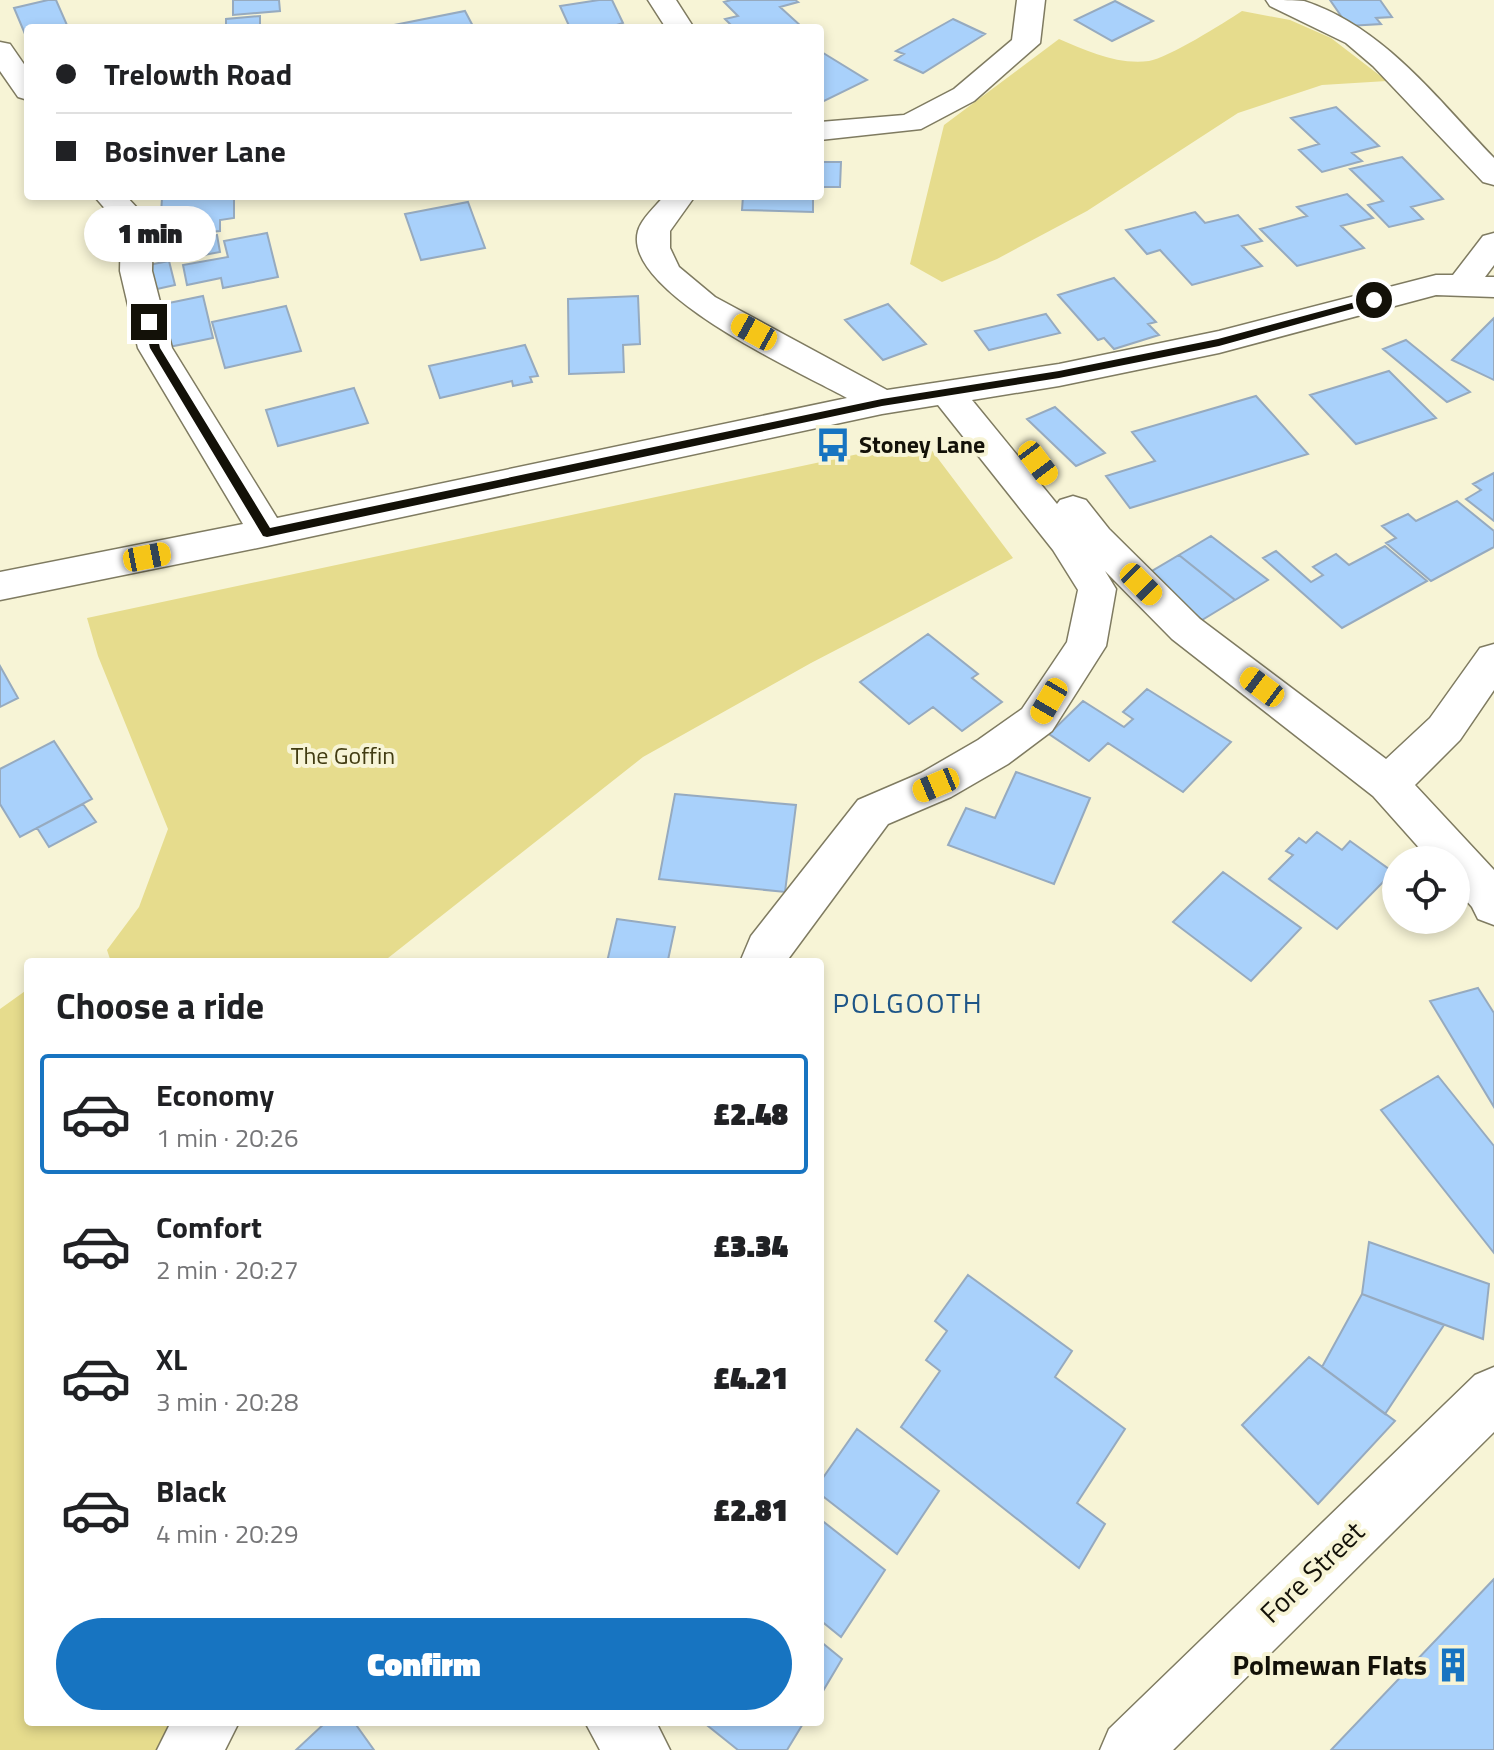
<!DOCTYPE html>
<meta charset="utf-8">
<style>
:root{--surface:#fff;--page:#f2f2f2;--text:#202124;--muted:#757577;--line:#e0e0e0;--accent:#1774c1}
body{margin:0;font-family:"Titillium Web",sans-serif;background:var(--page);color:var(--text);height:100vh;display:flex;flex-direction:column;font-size:30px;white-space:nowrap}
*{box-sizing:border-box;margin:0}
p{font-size:26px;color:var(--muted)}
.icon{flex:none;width:44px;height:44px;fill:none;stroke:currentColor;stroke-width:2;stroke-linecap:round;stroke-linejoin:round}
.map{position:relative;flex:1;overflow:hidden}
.details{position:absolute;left:24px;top:958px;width:800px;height:768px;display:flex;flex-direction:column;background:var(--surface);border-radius:8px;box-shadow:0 4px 12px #0003}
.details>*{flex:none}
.hud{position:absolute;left:24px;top:24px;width:800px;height:176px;border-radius:8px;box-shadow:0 4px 12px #0003;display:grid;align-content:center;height:176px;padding:0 32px;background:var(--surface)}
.buttons{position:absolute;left:1382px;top:846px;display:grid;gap:16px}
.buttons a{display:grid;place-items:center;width:88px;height:88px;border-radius:50%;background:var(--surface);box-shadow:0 4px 12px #0003;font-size:40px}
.end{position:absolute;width:36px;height:36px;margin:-18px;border:10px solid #131108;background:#fff;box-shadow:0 0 0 4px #fff}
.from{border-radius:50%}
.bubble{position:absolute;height:56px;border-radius:28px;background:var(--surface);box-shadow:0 4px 12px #0003;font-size:26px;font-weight:800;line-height:56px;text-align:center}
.car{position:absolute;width:24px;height:48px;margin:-24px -12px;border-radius:10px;box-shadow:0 0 6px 2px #0007;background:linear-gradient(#f5c518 24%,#345 0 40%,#f5c518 0 76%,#345 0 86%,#f5c518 0)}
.hud b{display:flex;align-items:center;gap:28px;height:76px;font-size:30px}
.hud b+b{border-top:2px solid var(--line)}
.hud i{width:20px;height:20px;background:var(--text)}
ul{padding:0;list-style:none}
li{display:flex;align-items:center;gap:24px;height:120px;margin:0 16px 12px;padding:0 16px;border:4px solid transparent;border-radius:8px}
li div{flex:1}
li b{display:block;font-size:30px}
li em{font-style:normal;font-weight:800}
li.selected{border-color:var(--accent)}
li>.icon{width:72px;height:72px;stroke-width:1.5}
h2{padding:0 32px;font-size:36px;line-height:96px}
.button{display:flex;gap:16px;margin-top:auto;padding:16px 32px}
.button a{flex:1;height:92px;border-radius:48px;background:var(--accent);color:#fff;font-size:32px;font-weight:800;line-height:92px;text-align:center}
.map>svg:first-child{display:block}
.green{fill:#e6dc8d}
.building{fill:#a9d1fb;stroke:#96aabf;stroke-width:2}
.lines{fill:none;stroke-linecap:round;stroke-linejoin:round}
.minor-casing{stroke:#7f7b61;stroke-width:3}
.minor{fill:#fff;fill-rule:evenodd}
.route{fill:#131108}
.labels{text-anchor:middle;stroke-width:8;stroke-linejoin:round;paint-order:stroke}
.poi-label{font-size:24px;font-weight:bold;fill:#131108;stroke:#f7f4d6;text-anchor:start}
.park-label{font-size:24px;fill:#423c12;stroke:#f7f4d6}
.quarter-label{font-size:28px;letter-spacing:2px;fill:#1e5587;stroke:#f7f4d6}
.near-street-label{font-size:28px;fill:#131108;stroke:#f7f4d6}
.near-poi-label{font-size:28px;font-weight:bold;fill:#131108;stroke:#f7f4d6;text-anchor:end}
</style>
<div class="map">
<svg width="1494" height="1750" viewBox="0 0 1494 1750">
<rect width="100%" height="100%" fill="#f7f4d6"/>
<path class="green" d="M 1242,11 L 1290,20 L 1331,38 L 1387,81 L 1322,85 L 1238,113 L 1087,211 L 997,259 L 942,282 L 910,264 L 944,125 L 1059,39 C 1087,51 1117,65 1149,61 C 1168,58 1224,23 1242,11 Z
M 924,440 L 1013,558 L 811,663 L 643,757 L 383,962 L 111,962 L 107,950 L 139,907 L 168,829 L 98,656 L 87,618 Z
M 28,989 L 28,1722 L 193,1722 L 171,1750 L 0,1750 L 0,1009 Z"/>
<path class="building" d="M 48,0 L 56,0 L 67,25 L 28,28 L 25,34 L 14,8 Z
M 233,0 L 279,0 L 280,11 L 233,15 Z
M 599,0 L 612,0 L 623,23 L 607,28 L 570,28 L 560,6 Z
M 731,0 L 795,0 L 798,2 L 780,7 L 802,27 L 734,28 L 725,19 L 738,16 L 724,2 Z
M 1330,0 L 1380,0 L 1392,17 L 1376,18 L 1381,24 L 1348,26 Z
M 1115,1 L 1153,21 L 1112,41 L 1075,20 Z
M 465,11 L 474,28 L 379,28 Z
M 260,16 L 260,25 L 226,28 L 226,19 Z
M 953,19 L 985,34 L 923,73 L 895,60 L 904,54 L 896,51 Z
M 820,51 L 867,80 L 820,103 Z
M 1336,107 L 1379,146 L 1352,153 L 1362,161 L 1322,172 L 1299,150 L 1319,144 L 1291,118 Z
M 1402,157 L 1443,199 L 1411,207 L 1423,219 L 1389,227 L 1368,205 L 1383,201 L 1350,169 Z
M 820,162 L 841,162 L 840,187 L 820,187 Z
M 1347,194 L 1373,218 L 1341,226 L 1364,248 L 1297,266 L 1260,229 L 1307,216 L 1297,207 Z
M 178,196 L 234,196 L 234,218 L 220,220 L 220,231 L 177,235 L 178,227 L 160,229 L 162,198 Z
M 743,196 L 813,196 L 813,212 L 742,210 Z
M 468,202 L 485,248 L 421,260 L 405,214 Z
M 1195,212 L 1205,223 L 1238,215 L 1262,241 L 1242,246 L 1262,266 L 1192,285 L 1160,250 L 1147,254 L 1126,230 Z
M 267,233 L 278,277 L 223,288 L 221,278 L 187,285 L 183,265 L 228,257 L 224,241 Z
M 217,235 L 220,252 L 177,260 L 174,243 Z
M 169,261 L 175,285 L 148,291 L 143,266 Z
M 1114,278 L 1156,322 L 1148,324 L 1159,335 L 1114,349 L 1104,338 L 1098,340 L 1058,295 Z
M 203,296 L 213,338 L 169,347 L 159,305 Z
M 638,296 L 640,344 L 623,345 L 624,372 L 569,374 L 568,299 Z
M 888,304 L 926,344 L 883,360 L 845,320 Z
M 286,306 L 301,351 L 225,368 L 212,322 Z
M 1046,314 L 1060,333 L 989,350 L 975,331 Z
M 1494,318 L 1494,380 L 1452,360 Z
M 1406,340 L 1470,392 L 1447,402 L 1383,349 Z
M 525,345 L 538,376 L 530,377 L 532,382 L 513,386 L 512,381 L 440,398 L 429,366 Z
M 1389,371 L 1436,418 L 1356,444 L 1310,395 Z
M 354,388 L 368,423 L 278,446 L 266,410 Z
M 1256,396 L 1308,454 L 1130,508 L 1106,476 L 1155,461 L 1132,432 Z
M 1055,407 L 1105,453 L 1076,466 L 1027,419 Z
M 1494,473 L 1494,521 L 1466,499 L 1481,490 L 1473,484 Z
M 1457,501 L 1494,531 L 1494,547 L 1431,581 L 1386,543 L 1396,538 L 1382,526 L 1408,514 L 1416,521 Z
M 1211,536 L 1268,580 L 1235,600 L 1179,555 Z
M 1385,546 L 1427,581 L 1342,628 L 1263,558 L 1276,551 L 1311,582 L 1323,575 L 1313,567 L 1336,554 L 1349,565 Z
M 1179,555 L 1235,600 L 1202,620 L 1147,574 Z
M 928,634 L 978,674 L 972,678 L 1002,702 L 962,731 L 933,707 L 909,724 L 860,682 Z
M 0,666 L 18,698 L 0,707 Z
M 1147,689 L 1231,742 L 1183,792 L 1108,743 L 1089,761 L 1049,734 L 1083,701 L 1124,727 L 1133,719 L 1123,712 Z
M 54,741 L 92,799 L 20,837 L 0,804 L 0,769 Z
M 1016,772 L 1090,798 L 1054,884 L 948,845 L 966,808 L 995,818 Z
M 675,794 L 796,805 L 785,892 L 659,879 Z
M 83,804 L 96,822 L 49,847 L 37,828 Z
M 1317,832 L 1342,850 L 1350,841 L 1393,872 L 1337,929 L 1269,879 L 1293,855 L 1286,851 L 1299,838 L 1306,843 Z
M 1223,872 L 1301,928 L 1251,981 L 1173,922 Z
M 617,919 L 675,927 L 668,960 L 681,962 L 607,962 Z
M 1478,988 L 1494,1013 L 1494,1107 L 1430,1001 Z
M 1438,1076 L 1494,1146 L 1494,1253 L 1381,1110 Z
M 1369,1242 L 1489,1284 L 1483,1339 L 1362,1294 Z
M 968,1275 L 1072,1351 L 1055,1377 L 1125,1429 L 1077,1503 L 1105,1524 L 1079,1568 L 901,1427 L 940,1371 L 926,1360 L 947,1331 L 935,1321 Z
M 1362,1294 L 1444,1325 L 1385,1414 L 1322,1367 Z
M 1309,1357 L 1395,1421 L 1318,1504 L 1242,1425 Z
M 857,1429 L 939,1491 L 897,1554 L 820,1494 L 820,1482 Z
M 820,1519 L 885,1570 L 841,1637 L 820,1620 Z
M 1494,1579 L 1494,1750 L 1331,1750 Z
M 820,1641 L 842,1659 L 820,1696 Z
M 326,1722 L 354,1722 L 374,1750 L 296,1750 Z
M 703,1722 L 804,1722 L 787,1750 L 738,1750 Z"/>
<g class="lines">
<g class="minor-casing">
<path id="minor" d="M 648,0 L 676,0 L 694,28 L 666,28 Z
M 1017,0 L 1045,0 L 1040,43 L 974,101 L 921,129 L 820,140 L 820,122 L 904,115 L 954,89 L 1012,40 Z
M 1266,0 C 1278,0 1293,0 1304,1 C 1384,27 1438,100 1494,158 L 1494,185 L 1483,182 L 1373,66 L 1346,43 L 1270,6 Z
M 0,42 L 10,44 L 28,70 L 28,100 L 18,97 L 0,71 Z
M 94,196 L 126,196 L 153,225 L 152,271 L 172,348 L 277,518 L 847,398 C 802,373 621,292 638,231 C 641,219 656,206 664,196 L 695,196 L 670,231 L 670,248 L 679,267 L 715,297 L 887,390 L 1059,364 L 1219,331 L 1436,275 L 1453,275 L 1483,236 L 1494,233 L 1494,265 L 1485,277 L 1494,277 L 1494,297 L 1436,295 L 1219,353 L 1059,386 L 972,400 L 1057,504 L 1060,500 L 1073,496 L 1086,500 L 1109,529 L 1200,619 L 1386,759 L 1430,718 L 1480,648 L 1494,644 L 1494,690 L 1460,740 L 1415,785 L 1494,870 L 1494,925 L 1478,919 L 1472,907 L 1456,889 L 1456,860 L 1430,860 L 1373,796 L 1172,639 L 1105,571 L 1116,589 L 1106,646 L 1052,731 L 1008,764 L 951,797 L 888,824 L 786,962 L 740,962 L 751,936 L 858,800 L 921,773 L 978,740 L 1022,709 L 1067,642 L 1078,590 L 1053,550 L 938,405 L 882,414 L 267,546 L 0,600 L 0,572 L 243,524 L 138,348 L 120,271 L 121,227 Z
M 1494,1367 L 1494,1432 L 1173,1750 L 1100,1750 L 1109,1729 L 1475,1375 Z
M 171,1722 L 239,1722 L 225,1750 L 157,1750 Z
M 585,1722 L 656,1722 L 670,1750 L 600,1750 Z"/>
</g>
<use href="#minor" class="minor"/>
</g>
<path class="route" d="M 1374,297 L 1377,302 L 1219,346 L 1059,378 L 882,406 L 267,537 L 263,536 L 150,348 L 144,322 L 149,319 L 154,322 L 160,348 L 270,528 L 882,399 L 1059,371 L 1218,339 Z"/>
<defs>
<g id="bus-bare" transform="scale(2.76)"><path d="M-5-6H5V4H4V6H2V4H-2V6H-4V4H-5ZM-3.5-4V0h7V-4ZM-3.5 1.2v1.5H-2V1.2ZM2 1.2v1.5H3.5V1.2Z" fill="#1774c1" stroke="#f7f4d6" stroke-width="2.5" paint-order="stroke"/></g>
<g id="building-bare" transform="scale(2.76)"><path d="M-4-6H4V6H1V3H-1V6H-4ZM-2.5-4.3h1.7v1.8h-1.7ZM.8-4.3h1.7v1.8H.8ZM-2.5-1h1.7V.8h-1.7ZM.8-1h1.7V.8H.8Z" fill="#1774c1" stroke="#f7f4d6" stroke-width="2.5" paint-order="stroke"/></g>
</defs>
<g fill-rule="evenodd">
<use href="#bus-bare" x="833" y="445"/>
<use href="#building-bare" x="1453" y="1665"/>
</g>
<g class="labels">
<g class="poi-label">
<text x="859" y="453">Stoney Lane</text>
</g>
<g class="park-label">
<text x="343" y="764">The Goffin</text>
</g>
<g class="quarter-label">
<text x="908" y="1013">POLGOOTH</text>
</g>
<g class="near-street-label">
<text transform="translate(1312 1572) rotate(-44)" y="10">Fore Street</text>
</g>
<g class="near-poi-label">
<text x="1427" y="1675">Polmewan Flats</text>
</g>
</g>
</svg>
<div class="buttons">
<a><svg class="icon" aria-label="locate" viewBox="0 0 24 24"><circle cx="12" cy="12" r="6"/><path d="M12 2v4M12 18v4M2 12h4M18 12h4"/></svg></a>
</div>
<i class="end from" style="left:1374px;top:300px"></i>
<i class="end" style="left:149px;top:322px"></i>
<div class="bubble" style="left:84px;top:206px;width:132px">1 min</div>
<i class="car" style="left:754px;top:332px;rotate:299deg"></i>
<i class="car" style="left:1038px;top:463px;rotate:143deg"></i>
<i class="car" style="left:147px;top:557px;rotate:79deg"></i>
<i class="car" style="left:1141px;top:584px;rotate:135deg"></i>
<i class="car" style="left:1262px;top:687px;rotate:307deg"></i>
<i class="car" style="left:1049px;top:701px;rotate:210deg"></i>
<i class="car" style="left:936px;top:785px;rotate:247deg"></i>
<div class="hud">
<b><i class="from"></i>Trelowth Road</b>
<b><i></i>Bosinver Lane</b>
</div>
<section class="details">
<h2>Choose a ride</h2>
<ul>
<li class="selected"><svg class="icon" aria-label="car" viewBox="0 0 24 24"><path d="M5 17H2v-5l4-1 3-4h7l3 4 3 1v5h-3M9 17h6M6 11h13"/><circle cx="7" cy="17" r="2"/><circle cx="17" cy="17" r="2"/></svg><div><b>Economy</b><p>1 min · 20:26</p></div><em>£2.48</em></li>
<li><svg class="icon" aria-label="car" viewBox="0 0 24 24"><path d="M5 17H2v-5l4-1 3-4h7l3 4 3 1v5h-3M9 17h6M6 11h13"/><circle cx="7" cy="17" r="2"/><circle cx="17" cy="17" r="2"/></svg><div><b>Comfort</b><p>2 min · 20:27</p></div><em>£3.34</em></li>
<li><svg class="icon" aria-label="car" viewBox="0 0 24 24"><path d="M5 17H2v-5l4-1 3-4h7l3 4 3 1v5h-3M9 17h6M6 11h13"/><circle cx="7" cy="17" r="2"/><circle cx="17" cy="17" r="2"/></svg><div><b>XL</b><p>3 min · 20:28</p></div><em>£4.21</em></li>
<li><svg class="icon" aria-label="car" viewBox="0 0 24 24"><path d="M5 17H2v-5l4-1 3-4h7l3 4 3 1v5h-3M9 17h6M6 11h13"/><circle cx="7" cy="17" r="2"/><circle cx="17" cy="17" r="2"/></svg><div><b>Black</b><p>4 min · 20:29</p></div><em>£2.81</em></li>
</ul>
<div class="button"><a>Confirm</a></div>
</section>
</div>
